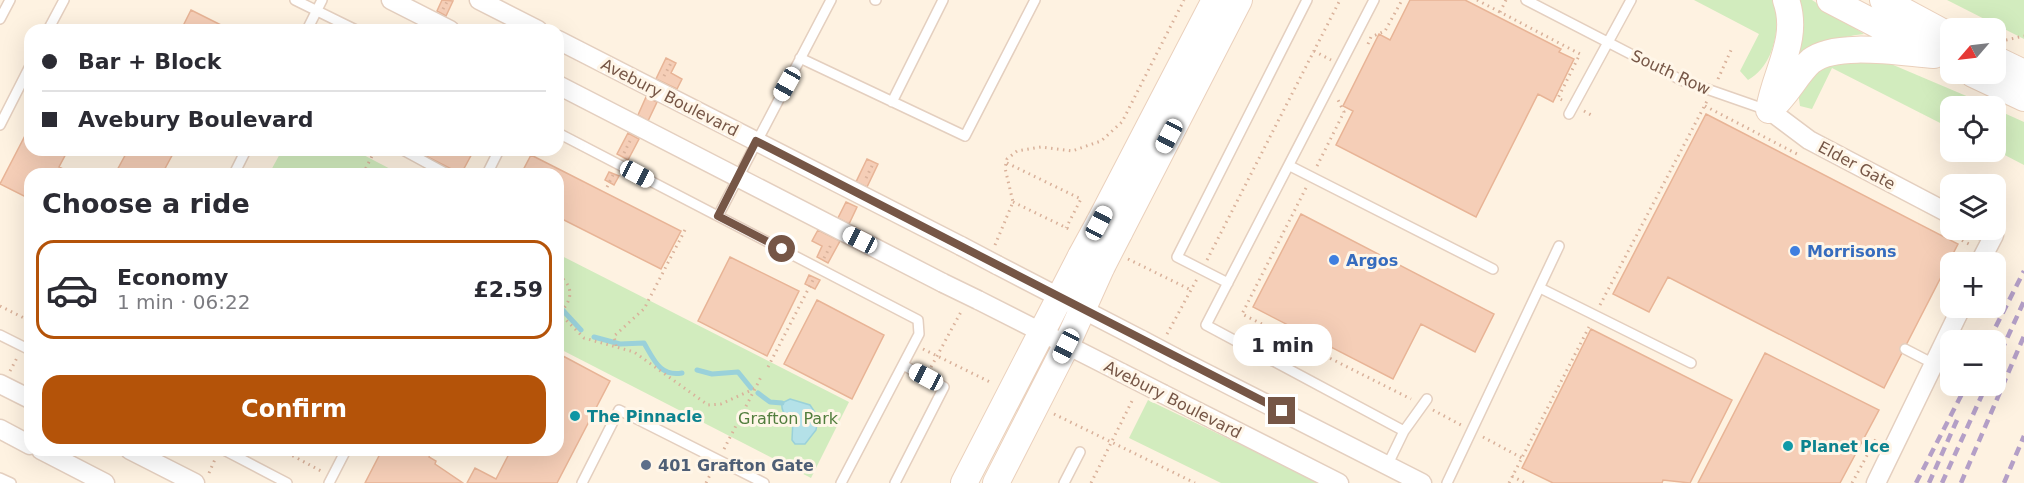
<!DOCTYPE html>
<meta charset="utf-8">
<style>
:root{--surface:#fff;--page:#f7f7f7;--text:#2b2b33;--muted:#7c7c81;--line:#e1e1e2;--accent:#b45309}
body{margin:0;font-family:"DejaVu Sans",sans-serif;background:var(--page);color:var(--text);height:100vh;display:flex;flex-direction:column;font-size:22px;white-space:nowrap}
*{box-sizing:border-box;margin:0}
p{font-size:20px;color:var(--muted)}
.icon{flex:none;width:33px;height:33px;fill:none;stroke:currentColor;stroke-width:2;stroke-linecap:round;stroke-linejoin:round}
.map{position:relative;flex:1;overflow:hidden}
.details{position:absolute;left:24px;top:168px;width:540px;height:288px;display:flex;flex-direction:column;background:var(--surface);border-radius:18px;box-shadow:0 6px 24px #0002}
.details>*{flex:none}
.guide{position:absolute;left:24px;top:24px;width:540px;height:132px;border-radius:18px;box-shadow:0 6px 24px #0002;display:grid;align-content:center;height:132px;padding:0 18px;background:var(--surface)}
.needle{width:39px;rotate:242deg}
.controls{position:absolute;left:1940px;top:18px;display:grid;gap:12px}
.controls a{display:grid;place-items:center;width:66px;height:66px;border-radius:12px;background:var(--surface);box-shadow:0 6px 24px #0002;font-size:30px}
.end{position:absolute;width:27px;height:27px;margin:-14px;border:8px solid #765646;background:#fff;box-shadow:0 0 0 3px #fff}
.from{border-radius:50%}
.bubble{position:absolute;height:42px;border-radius:18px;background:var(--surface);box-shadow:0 6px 24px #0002;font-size:20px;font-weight:800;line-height:42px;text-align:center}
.car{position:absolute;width:18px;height:36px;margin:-18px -9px;border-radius:8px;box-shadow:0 0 4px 2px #0007;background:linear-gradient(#fff 24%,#345 0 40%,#fff 0 76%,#345 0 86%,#fff 0)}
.guide b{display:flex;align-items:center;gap:21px;height:57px;font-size:22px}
.guide b+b{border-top:2px solid var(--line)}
.guide i{width:15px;height:15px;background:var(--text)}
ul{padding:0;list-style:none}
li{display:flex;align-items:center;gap:18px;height:99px;margin:0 12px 9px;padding:0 6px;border:3px solid transparent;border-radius:18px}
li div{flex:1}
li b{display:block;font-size:22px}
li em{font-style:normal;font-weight:800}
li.selected{border-color:var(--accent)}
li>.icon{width:54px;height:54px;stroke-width:1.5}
h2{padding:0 18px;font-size:27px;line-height:72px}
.cta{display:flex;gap:12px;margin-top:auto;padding:12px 18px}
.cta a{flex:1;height:69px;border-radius:18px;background:var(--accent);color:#fff;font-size:24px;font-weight:800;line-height:69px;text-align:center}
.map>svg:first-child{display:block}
.green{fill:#d2ecbe}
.water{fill:#b4e1e8;stroke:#9ad1da;stroke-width:1.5}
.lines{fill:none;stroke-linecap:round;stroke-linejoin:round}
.stream{stroke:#9ad1da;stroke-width:5}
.building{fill:#f5ceb7;stroke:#e8b496;stroke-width:1.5}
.lane-casing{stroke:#e4cfbf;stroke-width:12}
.street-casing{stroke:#e4cfbf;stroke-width:21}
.secondary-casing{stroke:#ead0bc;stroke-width:28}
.path{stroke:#d9b19a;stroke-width:3;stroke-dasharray:1.5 4.5;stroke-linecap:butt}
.lane{stroke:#fff;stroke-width:9}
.street{stroke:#fff;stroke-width:18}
.secondary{stroke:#fff;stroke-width:26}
.rail{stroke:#b49fc7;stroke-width:4.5;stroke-dasharray:9 6;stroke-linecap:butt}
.street-bridge-casing{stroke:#e4cfbf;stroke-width:21;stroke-linecap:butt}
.secondary-bridge-casing{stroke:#ead0bc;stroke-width:28;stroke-linecap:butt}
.street-bridge{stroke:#fff;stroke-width:18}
.secondary-bridge{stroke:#fff;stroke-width:26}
.route{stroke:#765646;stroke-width:8}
.shop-dot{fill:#3f7fe0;stroke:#fff6e8;stroke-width:2}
.culture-dot{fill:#0f9aa8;stroke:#fff6e8;stroke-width:2}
.service-dot{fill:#5c6f8a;stroke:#fff6e8;stroke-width:2}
.labels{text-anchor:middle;stroke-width:6;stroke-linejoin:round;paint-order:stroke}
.street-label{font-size:16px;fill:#765646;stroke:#fff6e8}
.shop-label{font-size:16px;font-weight:bold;fill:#366cbe;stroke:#fff6e8;text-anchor:start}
.culture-label{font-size:16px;font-weight:bold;fill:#0d838f;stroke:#fff6e8;text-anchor:start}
.park-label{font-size:16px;fill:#517d3d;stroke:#fff6e8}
.service-label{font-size:16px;font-weight:bold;fill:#4e5e75;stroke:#fff6e8;text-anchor:start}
</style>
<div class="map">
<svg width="2024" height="483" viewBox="0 0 2024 483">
<rect width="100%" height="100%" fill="#fef2e1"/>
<path class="green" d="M 1694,0 L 1774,0 C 1781,29 1774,65 1748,80 L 1740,71 L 1759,34 Z
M 1798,0 L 1812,0 L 1864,34 C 1837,37 1819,45 1795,58 Z
M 1947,0 L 2024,0 L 2024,39 Z
M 1838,58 L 1891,64 L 1990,106 L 1950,106 L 1950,128 L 1832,68 L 1812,109 L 1800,106 L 1798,92 L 1812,73 Z
M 1995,109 L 2024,122 L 2024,165 L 1995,150 Z
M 282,150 L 354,150 L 400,174 L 269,174 Z
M 558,254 L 849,402 L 811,478 L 558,348 Z
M 1148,400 L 1320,483 L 1221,483 L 1129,438 Z"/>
<path class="water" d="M 790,399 L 810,405 L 818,417 L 816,430 L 805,444 L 795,444 L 792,440 L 793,419 C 785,415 781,412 782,403 Z"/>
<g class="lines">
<path class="stream" d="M 558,305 L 581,330
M 594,337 L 620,344 L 644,343 C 654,360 660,377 682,373
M 697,370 L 712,374 L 738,372 L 751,388
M 758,393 L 770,402 L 782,403"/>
</g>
<path class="building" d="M 442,0 L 453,1 L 446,16 L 437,11 Z
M 1410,0 L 1465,0 L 1561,49 L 1559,52 L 1574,59 L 1553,102 L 1538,94 L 1476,217 L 1336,145 L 1353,111 L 1343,106 L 1379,34 L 1390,40 Z
M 191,10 L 231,30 L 181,30 Z
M 666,58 L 676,63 L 671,73 L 682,79 L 677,89 L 656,79 Z
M 646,97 L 657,102 L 648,121 L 638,115 Z
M 1706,114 L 1958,244 L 1884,388 L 1668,277 L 1649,312 L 1613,294 Z
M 30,126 L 30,150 L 68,150 L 59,167 L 73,174 L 30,174 L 30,199 L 0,184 Z
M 628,133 L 639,139 L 628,160 L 617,154 Z
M 128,150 L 175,150 L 162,174 L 115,174 Z
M 414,150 L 474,150 L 461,174 Z
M 531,155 L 681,231 L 661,269 L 558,217 L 558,174 L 521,174 Z
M 867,159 L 878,164 L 867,187 L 856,182 Z
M 609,172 L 619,176 L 614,185 L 605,180 Z
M 846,202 L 857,207 L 849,224 L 838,218 Z
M 1301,214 L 1494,314 L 1475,352 L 1421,324 L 1393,379 L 1253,307 Z
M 818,230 L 840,241 L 828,263 L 817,257 L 822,246 L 812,241 Z
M 730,257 L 799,291 L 767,356 L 698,321 Z
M 809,275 L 820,280 L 815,289 L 805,284 Z
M 817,300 L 884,335 L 852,399 L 784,364 Z
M 1591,329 L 1732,400 L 1690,483 L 1663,480 L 1662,483 L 1553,483 L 1522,468 Z
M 1765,353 L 1879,410 L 1840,483 L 1698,483 Z
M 563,356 L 610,381 L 557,483 L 467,483 L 475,468 L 496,479 L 511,450 L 558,450 L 558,362 Z
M 382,450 L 433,450 L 429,457 L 436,461 L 435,464 L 463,483 L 365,483 Z"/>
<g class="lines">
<g class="lane-casing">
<path id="lane" d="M 295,0 L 356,30
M 875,0 L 876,0
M 1374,0 L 1206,325 L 1404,431
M 1526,0 L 1681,80 L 1767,110
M 0,19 L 10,0
M 48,30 L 64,0
M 307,30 L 322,0
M 800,58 L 965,136 L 1035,0
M 892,102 L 943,0
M 1569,114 L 1631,0
M 0,125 L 30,66
M 558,133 L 918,320 L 919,334 L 841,483
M 403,150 L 447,174
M 1290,166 L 1493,269
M 234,174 L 246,150
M 487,174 L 499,150
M 718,216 L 831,0
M 1228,283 L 1177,257 L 1307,0
M 1540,288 L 1691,363
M 0,335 L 30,350
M 1905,349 L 1934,364
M 224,450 L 287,483
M 1388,464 L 1404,431 L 1427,399
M 0,478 L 11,483
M 329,483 L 346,450
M 582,483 L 619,410 L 764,483
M 895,483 L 944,387 L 903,365
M 1064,483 L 1080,452
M 1447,483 L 1559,246"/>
</g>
<g class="street-casing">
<path id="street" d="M 391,0 L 450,30
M 479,0 L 538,30
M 558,40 L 961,246
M 558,85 L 943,283
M 1769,110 L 1809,140 L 1950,214
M 1980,262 L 1994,235 L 1981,230
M 997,265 L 1142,340
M 978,300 L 1122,373
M 1176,358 L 1422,483
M 0,384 L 30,399
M 1163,394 L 1339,483
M 0,429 L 30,445
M 41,450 L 105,483
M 130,450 L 195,483
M 1876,483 L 1961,308"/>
</g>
<g class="secondary-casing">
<path id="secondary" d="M 1830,0 L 1926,50
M 1883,0 L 1950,36
M 1995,59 L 2024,73
M 1973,74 L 2024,98
M 1769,110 C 1787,96 1796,74 1811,61 C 1836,41 1903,53 1934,55
M 1769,110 C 1775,72 1800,39 1786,0
M 1099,223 L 1215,0
M 1119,233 L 1239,0
M 964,483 L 1081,256
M 996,483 L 1066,346 L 1102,266"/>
</g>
<path class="path" d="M 1477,0 L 1500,12
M 1506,0 L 1500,12 L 1580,54 L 1558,98 L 1562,100
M 443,9 L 448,0
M 2006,40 L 2024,36
M 1368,44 L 1371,37 L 1385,31 L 1402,0
M 1314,51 L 1331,60
M 664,76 L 671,63
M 1718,79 L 1732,48
M 1705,106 L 1797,154
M 1584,111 L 1593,116
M 624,153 L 630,141
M 1007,163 L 1081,199 L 1066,228
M 1317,166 L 1344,112 L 1338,100 L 1340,97
M 363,174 L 375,150
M 866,178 L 873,164
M 607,187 L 613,175
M 1306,188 L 1242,314 L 1411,399
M 1013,202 L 1071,230
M 1946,232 L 1969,244
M 995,245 L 1013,202 L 1005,168 L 1007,159 L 1017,151 L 1041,147 L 1072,151 L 1101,141 L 1122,122 L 1184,0
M 824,258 L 832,243
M 1128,259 L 1191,290
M 1207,260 L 1340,0
M 558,276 C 574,284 573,301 560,312
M 1945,299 L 1950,289
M 1600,305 L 1707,101
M 0,306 L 30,321
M 558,312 L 584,338 L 634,352 L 708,405 L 721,404 L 756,388
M 1167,334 L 1197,279
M 616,346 L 614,336 L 644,309 L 686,228
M 923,349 L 992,383
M 768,367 L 813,280
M 931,367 L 962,310
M 10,371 L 18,356
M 1433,410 L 1461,425
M 1054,414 L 1195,483
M 1483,437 L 1522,458
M 724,449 L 761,377
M 282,450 L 321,471
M 209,473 L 216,457
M 1512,476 L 1525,483
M 706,483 L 712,471
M 1091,483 L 1133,399
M 1509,483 L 1589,327
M 1852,483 L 1877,437"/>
<use href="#lane" class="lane"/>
<use href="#street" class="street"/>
<use href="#secondary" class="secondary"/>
<path class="rail" d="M 1989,340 L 2024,271
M 1995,365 L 2024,301
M 1916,483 L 1966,386
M 1929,483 L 1957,420
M 1942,483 L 1986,386
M 1961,483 L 2024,336
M 2004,483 L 2024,436"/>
<g class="street-bridge-casing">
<path id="street-bridge" d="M 961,246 L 997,265
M 943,283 L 978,300
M 1142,340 L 1176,358
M 1122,373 L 1163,394"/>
</g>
<g class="secondary-bridge-casing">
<path id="secondary-bridge" d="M 1081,256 L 1099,223
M 1102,266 L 1119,233"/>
</g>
<use href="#street-bridge" class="street-bridge"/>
<use href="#secondary-bridge" class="secondary-bridge"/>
</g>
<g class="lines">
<path class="route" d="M 782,249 L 718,216 L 756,141 L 1282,411"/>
</g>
<g class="shop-dot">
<circle cx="1795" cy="251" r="6"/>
<circle cx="1334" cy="260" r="6"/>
</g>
<g class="culture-dot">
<circle cx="575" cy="416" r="6"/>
<circle cx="1788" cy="446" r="6"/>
</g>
<circle class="service-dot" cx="646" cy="465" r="6"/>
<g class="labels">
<g class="street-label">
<text transform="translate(1671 72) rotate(25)" y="6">South Row</text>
<text transform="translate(670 97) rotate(27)" y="6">Avebury Boulevard</text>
<text transform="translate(1857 165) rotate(28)" y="6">Elder Gate</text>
<text transform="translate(1173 399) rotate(27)" y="6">Avebury Boulevard</text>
</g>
<g class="shop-label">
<text x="1807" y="257">Morrisons</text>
<text x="1346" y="266">Argos</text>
</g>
<g class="culture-label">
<text x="587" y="422">The Pinnacle</text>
<text x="1800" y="452">Planet Ice</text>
</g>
<g class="park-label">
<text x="788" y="424">Grafton Park</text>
</g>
<g class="service-label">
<text x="658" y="471">401 Grafton Gate</text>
</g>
</g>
</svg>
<div class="controls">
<a><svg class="needle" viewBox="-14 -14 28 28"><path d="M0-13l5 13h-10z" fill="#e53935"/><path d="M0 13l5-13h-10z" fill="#7c7c81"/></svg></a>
<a><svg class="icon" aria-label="locate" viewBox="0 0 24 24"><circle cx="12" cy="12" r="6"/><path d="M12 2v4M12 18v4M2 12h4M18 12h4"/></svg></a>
<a><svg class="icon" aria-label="layers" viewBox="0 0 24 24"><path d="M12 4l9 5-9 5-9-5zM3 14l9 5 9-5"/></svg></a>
<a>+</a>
<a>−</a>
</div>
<i class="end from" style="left:782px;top:249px"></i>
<i class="end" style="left:1282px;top:411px"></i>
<div class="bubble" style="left:1233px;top:324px;width:99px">1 min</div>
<i class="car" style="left:787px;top:84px;rotate:209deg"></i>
<i class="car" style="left:1169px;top:136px;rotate:208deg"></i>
<i class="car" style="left:637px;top:174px;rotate:118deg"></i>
<i class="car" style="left:1099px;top:223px;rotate:28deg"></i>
<i class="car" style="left:860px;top:240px;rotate:297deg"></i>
<i class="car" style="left:1066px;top:346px;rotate:207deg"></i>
<i class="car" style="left:926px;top:377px;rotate:298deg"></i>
<div class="guide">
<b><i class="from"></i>Bar + Block</b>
<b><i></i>Avebury Boulevard</b>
</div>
<section class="details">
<h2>Choose a ride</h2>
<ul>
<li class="selected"><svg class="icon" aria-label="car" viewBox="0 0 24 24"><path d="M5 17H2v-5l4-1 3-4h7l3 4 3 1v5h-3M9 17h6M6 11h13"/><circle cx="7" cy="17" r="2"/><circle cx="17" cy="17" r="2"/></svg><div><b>Economy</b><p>1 min · 06:22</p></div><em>£2.59</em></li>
</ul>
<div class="cta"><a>Confirm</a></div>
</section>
</div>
